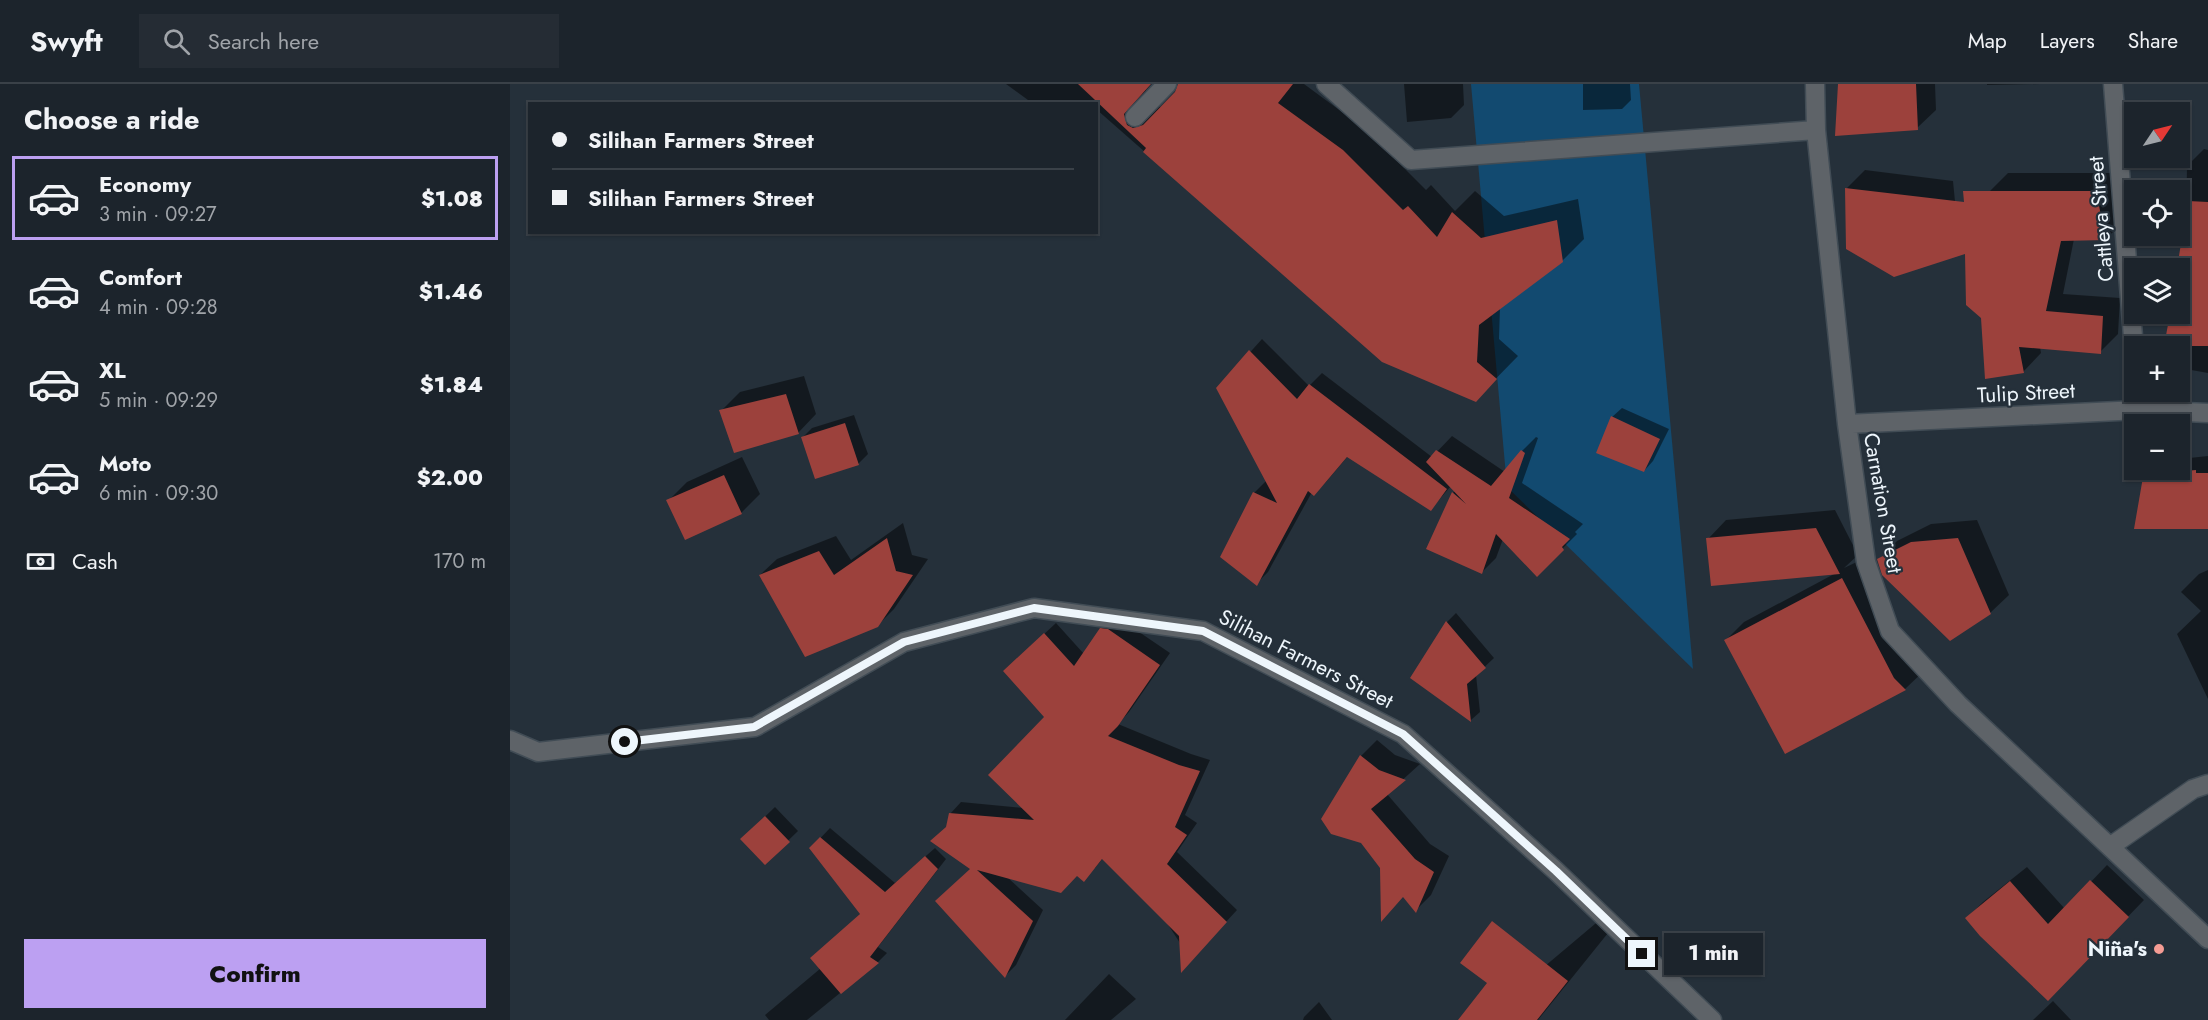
<!DOCTYPE html>
<meta charset="utf-8">
<style>
:root{--surface:#1c242c;--page:#252c34;--text:#f1f3f6;--muted:#a0a4a9;--line:#3a4148;--accent:#bca0f2}
body{margin:0;font-family:Jost,sans-serif;background:var(--page);color:var(--text);height:100vh;display:flex;flex-direction:column;font-size:22px;white-space:nowrap}
*{box-sizing:border-box;margin:0}
p{font-size:20px;color:var(--muted)}
.icon{flex:none;width:33px;height:33px;fill:none;stroke:currentColor;stroke-width:2;stroke-linecap:round;stroke-linejoin:round}
.map{position:relative;flex:1;overflow:hidden}
.side{display:flex;flex-direction:column;background:var(--surface);width:510px}
.side>*{flex:none}
.banner{position:absolute;left:18px;top:18px;width:570px;height:132px;border-radius:0px;box-shadow:0 2px 4px #0004,0 0 0 2px var(--line);display:grid;align-content:center;height:132px;padding:0 24px;background:var(--surface)}
.needle{width:39px;rotate:55deg}
.tools{position:absolute;left:1614px;top:18px;display:grid;gap:12px}
.tools a{display:grid;place-items:center;width:66px;height:66px;border-radius:0px;background:var(--surface);box-shadow:0 2px 4px #0004,0 0 0 2px var(--line);font-size:30px}
.end{position:absolute;width:27px;height:27px;margin:-14px;border:8px solid #eef6fc;background:#111;box-shadow:0 0 0 3px #111}
.from{border-radius:50%}
.bubble{position:absolute;height:42px;border-radius:0px;background:var(--surface);box-shadow:0 2px 4px #0004,0 0 0 2px var(--line);font-size:20px;font-weight:800;line-height:42px;text-align:center}
.banner b{display:flex;align-items:center;gap:21px;height:57px;font-size:22px}
.banner b+b{border-top:2px solid var(--line)}
.banner i{width:15px;height:15px;background:var(--text)}
ul{padding:0;list-style:none}
li{display:flex;align-items:center;gap:18px;height:84px;margin:0 12px 9px;padding:0 12px;border:3px solid transparent;border-radius:0px}
li div{flex:1}
li b{display:block;font-size:22px}
li em{font-style:normal;font-weight:800}
li.active{border-color:var(--accent)}
li>.icon{width:54px;height:54px;stroke-width:1.5}
h2{padding:0 24px;font-size:27px;line-height:72px}
.pay{display:flex;align-items:center;gap:15px;height:66px;padding:0 24px;font-size:22px}
.pay p{margin-inline-start:auto}
.primary-button{display:flex;gap:12px;margin-top:auto;padding:12px 24px}
.primary-button a{flex:1;height:69px;border-radius:0px;background:var(--accent);color:#111;font-size:24px;font-weight:800;line-height:69px;text-align:center}
header{display:flex;align-items:center;gap:36px;box-sizing:border-box;height:84px;padding:0 30px;background:var(--surface);border-bottom:2px solid var(--line)}
header strong{font-size:28px}
nav{display:flex;gap:33px;margin-inline-start:auto;font-size:21px}
.search{width:420px;height:54px;background:var(--page);display:flex;align-items:center;gap:15px;box-sizing:border-box;padding:0 21px;border-radius:0px;color:var(--muted);font-size:22px}
main{display:flex;flex:1;min-height:0}
.map>svg:first-child{display:block}
.green{fill:#124a70}
.shadow{fill:#0007}
.building{fill:#9c413c}
.lines{fill:none;stroke-linecap:round;stroke-linejoin:round}
.minor-casing{stroke:#414c55;stroke-width:21}
.minor{stroke:#5e6368;stroke-width:18}
.route{stroke:#eef6fc;stroke-width:8}
.poi-dot{fill:#f59c94;stroke:#25303a;stroke-width:2}
.labels{text-anchor:middle;stroke-width:4.5;stroke-linejoin:round;paint-order:stroke}
.street-label{font-size:21px;fill:#eef6fc;stroke:#25303a}
.poi-label{font-size:21px;font-weight:bold;fill:#eef6fc;stroke:#25303a;text-anchor:end}
</style>
<header>
<strong>Swyft</strong>
<div class="search"><svg class="icon" aria-label="search" viewBox="0 0 24 24"><circle cx="10" cy="10" r="6"/><path d="M15 15l6 6"/></svg>Search here</div>
<nav><a>Map</a><a>Layers</a><a>Share</a></nav>
</header>
<main>
<section class="side">
<h2>Choose a ride</h2>
<ul>
<li class="active"><svg class="icon" aria-label="car" viewBox="0 0 24 24"><path d="M5 17H2v-5l4-1 3-4h7l3 4 3 1v5h-3M9 17h6M6 11h13"/><circle cx="7" cy="17" r="2"/><circle cx="17" cy="17" r="2"/></svg><div><b>Economy</b><p>3 min · 09:27</p></div><em>$1.08</em></li>
<li><svg class="icon" aria-label="car" viewBox="0 0 24 24"><path d="M5 17H2v-5l4-1 3-4h7l3 4 3 1v5h-3M9 17h6M6 11h13"/><circle cx="7" cy="17" r="2"/><circle cx="17" cy="17" r="2"/></svg><div><b>Comfort</b><p>4 min · 09:28</p></div><em>$1.46</em></li>
<li><svg class="icon" aria-label="car" viewBox="0 0 24 24"><path d="M5 17H2v-5l4-1 3-4h7l3 4 3 1v5h-3M9 17h6M6 11h13"/><circle cx="7" cy="17" r="2"/><circle cx="17" cy="17" r="2"/></svg><div><b>XL</b><p>5 min · 09:29</p></div><em>$1.84</em></li>
<li><svg class="icon" aria-label="car" viewBox="0 0 24 24"><path d="M5 17H2v-5l4-1 3-4h7l3 4 3 1v5h-3M9 17h6M6 11h13"/><circle cx="7" cy="17" r="2"/><circle cx="17" cy="17" r="2"/></svg><div><b>Moto</b><p>6 min · 09:30</p></div><em>$2.00</em></li>
</ul>
<div class="pay"><svg class="icon" aria-label="cash" viewBox="0 0 24 24"><path d="M3 7h18v10H3z"/><circle cx="12" cy="12" r="2"/></svg>Cash<p>170 m</p></div>
<div class="primary-button"><a>Confirm</a></div>
</section>
<div class="map">
<svg width="1698" height="936" viewBox="0 0 1698 936">
<rect width="100%" height="100%" fill="#25303a"/>
<path class="green" d="M 961,0 L 1129,0 L 1183,585 L 997,403 Z"/>
<path class="shadow" d="M 496,0 L 641,0 L 636,6 L 636,14 L 644,22 L 651,23 L 675,0 L 794,0 L 855,45 L 916,106 L 921,101 L 945,127 L 965,107 L 994,132 L 1068,115 L 1074,155 L 1052,177 L 990,223 L 989,255 L 1008,272 L 965,316 L 873,277 L 586,25 L 586,20 L 516,20 L 518,16 Z
M 894,0 L 953,0 L 954,21 L 941,34 L 897,38 Z
M 1073,0 L 1120,0 L 1121,16 L 1112,25 L 1073,26 Z
M 1329,0 L 1425,0 L 1426,26 L 1407,44 Z
M 1477,0 L 1530,0 L 1477,1 Z
M 1694,65 L 1698,66 L 1698,289 L 1670,284 L 1670,262 L 1656,262 L 1661,230 L 1670,230 L 1669,184 L 1676,147 L 1677,82 Z
M 1355,86 L 1443,97 L 1449,158 L 1337,104 Z
M 1498,89 L 1604,89 L 1614,137 L 1596,155 L 1564,155 L 1553,210 L 1610,214 L 1608,250 L 1590,268 L 1530,263 L 1531,269 L 1513,288 L 1480,107 Z
M 752,255 L 799,302 L 812,289 L 922,373 L 942,352 L 995,388 L 1012,367 L 1026,353 L 1028,354 L 1012,399 L 1073,440 L 1065,448 L 1067,450 L 1027,490 L 993,455 L 986,474 L 972,488 L 943,409 L 946,406 L 941,402 L 921,425 L 838,372 L 816,398 L 804,410 L 802,408 L 758,488 L 746,500 L 744,409 L 757,396 L 708,304 Z
M 294,292 L 306,330 L 288,349 L 211,327 L 230,308 Z
M 1112,324 L 1159,345 L 1143,377 L 1134,387 L 1102,333 Z
M 344,331 L 358,370 L 348,380 L 292,354 L 302,344 Z
M 1698,372 L 1698,443 L 1634,394 L 1643,386 L 1670,386 L 1670,375 Z
M 232,373 L 250,410 L 231,429 L 158,417 L 177,398 Z
M 1325,426 L 1348,471 L 1334,484 L 1351,476 L 1402,576 L 1414,587 L 1395,605 L 1276,668 L 1215,557 L 1234,538 L 1326,489 L 1198,455 L 1216,436 Z
M 1467,436 L 1499,511 L 1480,529 L 1369,476 L 1387,457 L 1421,440 Z
M 393,439 L 402,471 L 418,475 L 384,525 L 367,542 L 250,491 L 267,475 L 326,452 L 341,476 Z
M 1698,486 L 1698,615 L 1667,550 L 1691,527 L 1671,508 L 1689,490 Z
M 946,529 L 984,574 L 966,591 L 970,628 L 961,636 L 902,593 L 937,538 Z
M 603,534 L 610,535 L 660,569 L 619,628 L 608,640 L 681,670 L 700,676 L 675,731 L 687,739 L 667,768 L 727,826 L 681,876 L 657,839 L 593,774 L 585,784 L 497,793 L 533,826 L 506,881 L 495,892 L 462,784 L 438,742 L 440,730 L 451,718 L 513,724 L 536,633 L 506,576 L 546,539 L 574,570 L 591,545 Z
M 867,656 L 885,671 L 910,680 L 877,710 L 920,760 L 939,772 L 921,811 L 906,826 L 852,758 L 813,735 L 851,672 Z
M 265,723 L 288,747 L 255,779 L 232,755 Z
M 320,744 L 385,799 L 425,764 L 436,775 L 368,863 L 377,869 L 368,878 L 297,936 L 259,936 L 255,931 L 311,884 L 351,829 L 301,764 Z
M 1597,781 L 1634,816 L 1554,899 L 1457,834 L 1473,818 L 1517,783 L 1555,825 Z
M 1092,834 L 1102,844 L 1028,936 L 971,936 Z
M 599,890 L 626,915 L 601,936 L 555,936 Z
M 1543,917 L 1561,936 L 1523,936 Z
M 809,918 L 822,936 L 793,936 L 794,933 Z"/>
<path class="building" d="M 568,0 L 641,0 L 614,30 L 617,41 L 623,44 L 633,41 L 665,8 L 668,0 L 783,0 L 768,19 L 833,66 L 893,126 L 898,122 L 927,153 L 942,128 L 971,154 L 1047,136 L 1053,178 L 969,241 L 967,278 L 987,295 L 966,318 L 872,278 L 633,68 L 636,64 Z
M 1328,0 L 1406,0 L 1408,46 L 1325,52 Z
M 1335,104 L 1454,118 L 1453,107 L 1586,107 L 1596,156 L 1551,157 L 1536,227 L 1593,232 L 1591,270 L 1509,263 L 1514,289 L 1475,295 L 1471,234 L 1456,221 L 1455,170 L 1384,193 L 1336,165 Z
M 1678,117 L 1698,118 L 1698,262 L 1654,262 L 1660,230 L 1670,230 L 1670,184 L 1667,184 Z
M 739,266 L 787,315 L 799,300 L 937,405 L 921,427 L 837,373 L 804,412 L 798,407 L 747,502 L 710,473 L 743,408 L 767,419 L 706,304 Z
M 276,310 L 289,350 L 224,369 L 209,326 Z
M 1101,332 L 1150,355 L 1134,388 L 1086,369 Z
M 335,339 L 349,381 L 305,395 L 291,353 Z
M 926,366 L 981,402 L 1011,366 L 1015,369 L 999,414 L 1060,455 L 1052,463 L 1054,466 L 1027,493 L 986,450 L 972,490 L 916,465 L 942,408 L 956,420 L 916,378 Z
M 1686,386 L 1686,389 L 1698,389 L 1698,445 L 1624,445 L 1633,393 L 1651,393 L 1650,389 Z
M 214,391 L 232,430 L 175,456 L 156,416 Z
M 1306,444 L 1330,490 L 1201,502 L 1196,454 Z
M 377,454 L 386,487 L 403,491 L 368,543 L 295,573 L 249,491 L 309,467 L 324,491 Z
M 1448,454 L 1481,530 L 1440,557 L 1372,491 L 1367,475 L 1401,458 Z
M 1332,494 L 1384,594 L 1396,606 L 1275,670 L 1214,556 Z
M 936,537 L 976,584 L 957,600 L 961,638 L 900,594 Z
M 590,544 L 598,545 L 650,581 L 608,642 L 598,652 L 669,681 L 690,687 L 665,743 L 677,751 L 657,780 L 717,838 L 671,889 L 669,852 L 592,775 L 574,798 L 567,792 L 551,809 L 467,786 L 523,837 L 495,894 L 425,817 L 460,785 L 420,757 L 436,743 L 439,729 L 524,736 L 478,691 L 534,633 L 493,587 L 534,549 L 564,582 Z
M 850,671 L 869,686 L 896,696 L 861,725 L 905,775 L 924,788 L 906,829 L 893,813 L 871,838 L 870,784 L 851,759 L 821,750 L 811,735 Z
M 255,732 L 280,758 L 255,781 L 230,755 Z
M 310,753 L 375,808 L 415,772 L 428,785 L 360,873 L 369,879 L 331,910 L 300,874 L 350,830 L 299,764 Z
M 1580,796 L 1619,833 L 1538,917 L 1470,852 L 1455,834 L 1500,797 L 1538,840 Z
M 982,837 L 1058,897 L 1027,936 L 948,936 L 977,899 L 950,879 Z"/>
<g class="lines">
<g class="minor-casing">
<path id="minor" d="M 816,0 L 901,76 L 1306,46
M 1305,0 L 1306,46 L 1337,340 L 1356,478 L 1380,547 L 1448,620 L 1698,855
M 1603,0 L 1624,265
M 625,33 L 657,0
M 1628,308 L 1629,326
M 1337,340 L 1629,326 L 1698,329
M 0,656 L 28,668 L 245,643 L 394,558 L 524,524 L 693,547 L 893,650 L 1046,787 L 1202,936
M 1601,762 L 1683,705 L 1698,700"/>
</g>
<use href="#minor" class="minor"/>
</g>
<g class="lines">
<path class="route" d="M 115,658 L 244,643 L 394,558 L 524,524 L 693,547 L 893,650 L 1046,787 L 1132,870"/>
</g>
<circle class="poi-dot" cx="1649" cy="865" r="6"/>
<g class="labels">
<g class="street-label">
<text transform="translate(1591 135) rotate(-95)" y="7">Cattleya Street</text>
<text transform="translate(1516 309) rotate(-3)" y="7">Tulip Street</text>
<text transform="translate(1373 419) rotate(80)" y="7">Carnation Street</text>
<text transform="translate(796 575) rotate(27)" y="7">Silihan Farmers Street</text>
</g>
<g class="poi-label">
<text x="1637" y="872">Niña's</text>
</g>
</g>
</svg>
<div class="tools">
<a><svg class="needle" viewBox="-14 -14 28 28"><path d="M0-13l5 13h-10z" fill="#e53935"/><path d="M0 13l5-13h-10z" fill="#a0a4a9"/></svg></a>
<a><svg class="icon" aria-label="locate" viewBox="0 0 24 24"><circle cx="12" cy="12" r="6"/><path d="M12 2v4M12 18v4M2 12h4M18 12h4"/></svg></a>
<a><svg class="icon" aria-label="layers" viewBox="0 0 24 24"><path d="M12 4l9 5-9 5-9-5zM3 14l9 5 9-5"/></svg></a>
<a>+</a>
<a>−</a>
</div>
<i class="end from" style="left:115px;top:658px"></i>
<i class="end" style="left:1132px;top:870px"></i>
<div class="bubble" style="left:1154px;top:849px;width:99px">1 min</div>
<div class="banner">
<b><i class="from"></i>Silihan Farmers Street</b>
<b><i></i>Silihan Farmers Street</b>
</div>
</div>
</main>
